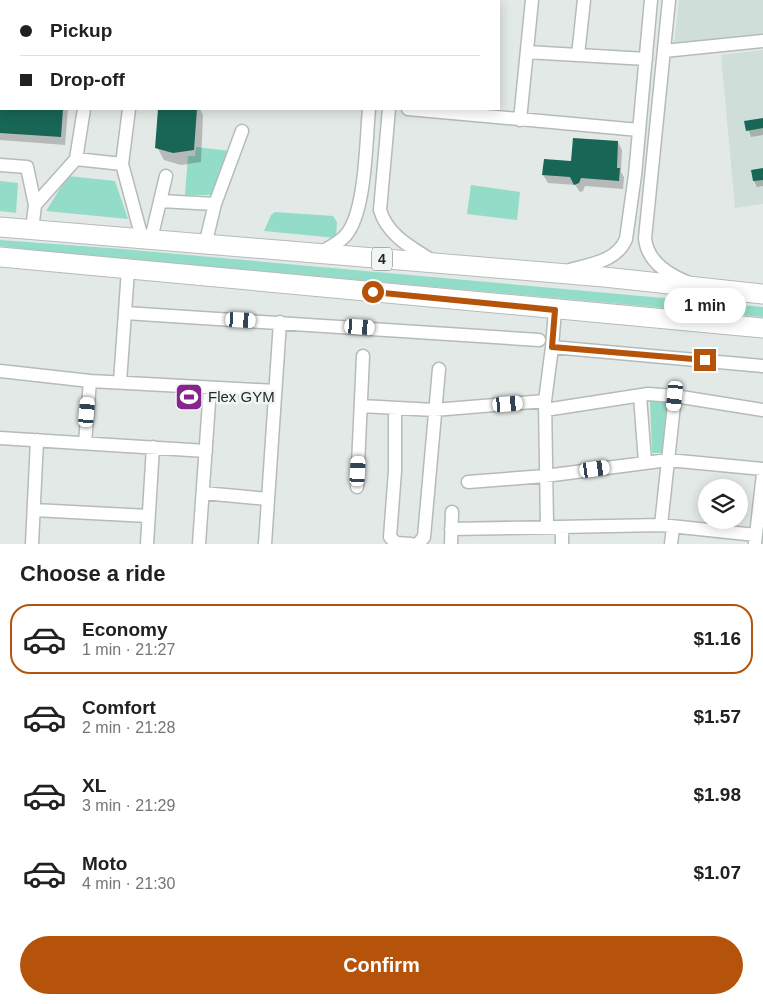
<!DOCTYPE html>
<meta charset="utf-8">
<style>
:root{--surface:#fff;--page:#f2f2f2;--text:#202124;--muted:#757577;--line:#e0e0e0;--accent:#b45309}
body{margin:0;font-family:Arial,sans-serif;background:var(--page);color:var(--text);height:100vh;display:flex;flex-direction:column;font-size:19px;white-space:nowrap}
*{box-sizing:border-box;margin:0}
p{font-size:16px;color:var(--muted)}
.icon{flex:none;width:28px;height:28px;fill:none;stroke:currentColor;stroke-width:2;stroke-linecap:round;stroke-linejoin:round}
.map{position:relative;height:544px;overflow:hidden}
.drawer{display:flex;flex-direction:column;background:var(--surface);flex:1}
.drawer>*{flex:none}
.banner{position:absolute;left:0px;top:0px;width:500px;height:110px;box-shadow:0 2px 12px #0003;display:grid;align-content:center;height:110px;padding:0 20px;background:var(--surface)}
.controls{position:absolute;left:698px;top:479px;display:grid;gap:10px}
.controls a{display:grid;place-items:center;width:50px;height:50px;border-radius:50%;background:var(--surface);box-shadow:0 2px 12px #0003;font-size:25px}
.end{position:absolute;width:22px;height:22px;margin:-11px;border:6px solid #b45309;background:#fff;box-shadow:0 0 0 2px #fff}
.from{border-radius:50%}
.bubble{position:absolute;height:35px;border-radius:18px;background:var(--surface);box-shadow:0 2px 12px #0003;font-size:16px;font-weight:700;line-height:35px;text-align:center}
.car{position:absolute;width:15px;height:30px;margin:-15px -8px;border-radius:6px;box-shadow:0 0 4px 1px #0007;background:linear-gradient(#fff 24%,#345 0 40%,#fff 0 76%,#345 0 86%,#fff 0)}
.banner b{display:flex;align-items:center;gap:18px;height:48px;font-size:19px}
.banner b+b{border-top:1px solid var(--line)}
.banner i{width:12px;height:12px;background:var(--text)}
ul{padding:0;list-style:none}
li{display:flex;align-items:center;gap:15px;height:70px;margin:0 10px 8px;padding:0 10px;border:2px solid transparent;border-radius:20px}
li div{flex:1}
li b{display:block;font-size:19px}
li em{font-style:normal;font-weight:700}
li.current{border-color:var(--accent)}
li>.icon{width:45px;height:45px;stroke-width:1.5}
h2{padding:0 20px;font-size:22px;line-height:60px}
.action{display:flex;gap:10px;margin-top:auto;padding:10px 20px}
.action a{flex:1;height:58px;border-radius:30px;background:var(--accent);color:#fff;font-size:20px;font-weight:700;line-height:58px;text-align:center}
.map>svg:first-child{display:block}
.built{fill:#d0ded9}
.green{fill:#93dcc7}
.shadow{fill:#0003}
.building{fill:#186655}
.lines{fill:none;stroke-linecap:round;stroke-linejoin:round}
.minor-casing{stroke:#b5bbb9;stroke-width:15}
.highway-casing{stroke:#b5bbb9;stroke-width:21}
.minor{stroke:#fff;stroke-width:12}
.highway{stroke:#fff;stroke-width:19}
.route{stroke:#b45309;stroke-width:6}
.labels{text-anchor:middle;stroke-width:5;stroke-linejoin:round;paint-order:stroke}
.shield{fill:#f0f6f4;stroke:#636664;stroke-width:1}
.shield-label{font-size:14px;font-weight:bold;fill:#262827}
.poi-label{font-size:15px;fill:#262827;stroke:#f0f6f4;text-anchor:start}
</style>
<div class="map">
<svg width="763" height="544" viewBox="0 0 763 544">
<rect width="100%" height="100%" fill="#e3e9e7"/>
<path class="built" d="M 679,0 L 763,0 L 763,37 L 674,45 Z
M 763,50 L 763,204 L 735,208 L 721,55 Z"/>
<path class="green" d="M 196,147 L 230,151 L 215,195 L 185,195 L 188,156 L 195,156 Z
M 68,176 L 115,181 L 128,219 L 46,211 Z
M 0,181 L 18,183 L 16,213 L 0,211 Z
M 471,185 L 520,192 L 517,220 L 467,214 Z
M 275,212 L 333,216 L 337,222 L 336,238 L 264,231 L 271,215 Z
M 0,240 L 122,249 L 763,307 L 763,317 L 40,251 L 0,246 Z
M 650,400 L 667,402 L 663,453 L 652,453 Z"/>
<path class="shadow" d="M 34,0 L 82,0 L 34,1 Z
M 0,5 L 1,5 L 1,31 L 0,30 Z
M 0,79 L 1,109 L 68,109 L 65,145 L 0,140 Z
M 159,109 L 200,109 L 203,115 L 201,162 L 181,165 L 164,160 L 157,147 Z
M 763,119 L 763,135 L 751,137 L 746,122 Z
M 618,142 L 622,150 L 621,172 L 624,177 L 623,189 L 585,186 L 583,191 L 580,192 L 575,185 L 548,183 L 543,175 Z
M 763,169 L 763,186 L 757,187 L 754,181 Z"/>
<path class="building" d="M 0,109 L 63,109 L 61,137 L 0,133 Z
M 158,109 L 197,109 L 194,150 L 173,153 L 155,148 Z
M 763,118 L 763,128 L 746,131 L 744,121 Z
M 573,138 L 618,141 L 617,168 L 620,168 L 619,181 L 581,178 L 579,183 L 574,185 L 570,177 L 542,175 L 544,159 L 571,161 Z
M 763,168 L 763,180 L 753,181 L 751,170 Z"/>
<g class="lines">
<g class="minor-casing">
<path id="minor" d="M 180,0 L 181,1
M 669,0 L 645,238 C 647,261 667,274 687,282
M 382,1 L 382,0
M 399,1 L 400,0
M 469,1 L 470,0
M 664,51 L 763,41
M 527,52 L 646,59
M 578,55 L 584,0
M 0,66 L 1,66
M 129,109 L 122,164 L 142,238
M 389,109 L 380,210 C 387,235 412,248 433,261
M 408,109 L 639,130
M 520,120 L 532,0
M 76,159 L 122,164
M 0,165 L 27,167 L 35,205 L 32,230
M 160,201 L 215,204
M 35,205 L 76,159 L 84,109
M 151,239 L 166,176
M 205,245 L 215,204 L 242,131
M 320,253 C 328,248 339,243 345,236 C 366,214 366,140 369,109
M 570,270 C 591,264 617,261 626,239 L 635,175 L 651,0
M 555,310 L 552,347 L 763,366
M 125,313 L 539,340
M 0,371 L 90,381
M 120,382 L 128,270
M 640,396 L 645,462
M 361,406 L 434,410 L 545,401
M 395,408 L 395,471 L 390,537 L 396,543 L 411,544
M 545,410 L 648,394 L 675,396 L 763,410
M 0,438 L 206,451
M 85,443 L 90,381 L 275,391
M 468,482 L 545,476 L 668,460 L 763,469
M 357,487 L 363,356
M 203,493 L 268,499
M 34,510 L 148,516
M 661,525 L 675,396
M 547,526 L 545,401 L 552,347
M 451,529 L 661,525 L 756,535
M 562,529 L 562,544
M 755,543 L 763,474
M 32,544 L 37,440
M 147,544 L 153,447
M 199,544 L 210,388
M 265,544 L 280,322
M 418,544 L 424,537 L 439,369
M 451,544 L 452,512
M 671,544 L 673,527"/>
</g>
<g class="highway-casing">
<path id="highway" d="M 0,227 L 604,277 L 763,294
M 0,257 L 763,328"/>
</g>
<use href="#minor" class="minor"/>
<use href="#highway" class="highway"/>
</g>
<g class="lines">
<path class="route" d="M 373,292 L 555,310 L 552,347 L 705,360"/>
</g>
<defs>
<g id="stadium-square" transform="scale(1.4375)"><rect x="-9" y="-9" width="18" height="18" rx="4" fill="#86258e" stroke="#f0f6f4"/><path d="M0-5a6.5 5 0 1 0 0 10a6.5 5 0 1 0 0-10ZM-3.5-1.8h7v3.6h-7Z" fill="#fff"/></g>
</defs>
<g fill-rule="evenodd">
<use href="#stadium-square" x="189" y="397"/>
</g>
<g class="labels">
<rect class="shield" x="372" y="247.5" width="20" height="23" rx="4"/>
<g class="shield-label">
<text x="382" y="264">4</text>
</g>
<g class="poi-label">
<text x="208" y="402">Flex GYM</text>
</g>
</g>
</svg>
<div class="controls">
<a><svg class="icon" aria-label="layers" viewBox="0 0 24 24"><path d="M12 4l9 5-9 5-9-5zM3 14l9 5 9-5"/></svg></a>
</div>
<i class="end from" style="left:373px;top:292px"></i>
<i class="end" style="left:705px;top:360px"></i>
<div class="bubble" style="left:664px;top:288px;width:82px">1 min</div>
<i class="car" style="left:241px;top:320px;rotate:93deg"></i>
<i class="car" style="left:360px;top:327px;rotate:94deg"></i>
<i class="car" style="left:675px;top:396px;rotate:186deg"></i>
<i class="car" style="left:508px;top:404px;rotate:85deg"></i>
<i class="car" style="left:87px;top:412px;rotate:5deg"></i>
<i class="car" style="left:595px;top:469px;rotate:82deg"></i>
<i class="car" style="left:358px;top:471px;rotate:3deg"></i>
<div class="banner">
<b><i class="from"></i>Pickup</b>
<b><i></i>Drop-off</b>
</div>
</div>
<section class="drawer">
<h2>Choose a ride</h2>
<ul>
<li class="current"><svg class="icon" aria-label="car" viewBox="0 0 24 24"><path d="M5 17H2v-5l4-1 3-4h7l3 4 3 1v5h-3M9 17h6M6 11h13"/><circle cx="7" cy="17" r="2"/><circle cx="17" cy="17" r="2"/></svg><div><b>Economy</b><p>1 min · 21:27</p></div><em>$1.16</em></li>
<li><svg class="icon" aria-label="car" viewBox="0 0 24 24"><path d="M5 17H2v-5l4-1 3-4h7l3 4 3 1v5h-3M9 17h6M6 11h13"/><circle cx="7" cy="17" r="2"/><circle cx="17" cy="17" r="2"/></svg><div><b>Comfort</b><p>2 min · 21:28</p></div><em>$1.57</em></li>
<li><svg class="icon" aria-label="car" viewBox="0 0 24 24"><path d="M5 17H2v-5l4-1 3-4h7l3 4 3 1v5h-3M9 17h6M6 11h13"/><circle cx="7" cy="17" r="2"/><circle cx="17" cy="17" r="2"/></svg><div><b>XL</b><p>3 min · 21:29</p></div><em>$1.98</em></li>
<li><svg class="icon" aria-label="car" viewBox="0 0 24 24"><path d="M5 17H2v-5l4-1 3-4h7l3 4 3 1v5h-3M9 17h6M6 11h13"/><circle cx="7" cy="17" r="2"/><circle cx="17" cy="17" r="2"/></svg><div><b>Moto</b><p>4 min · 21:30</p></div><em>$1.07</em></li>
</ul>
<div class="action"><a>Confirm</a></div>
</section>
